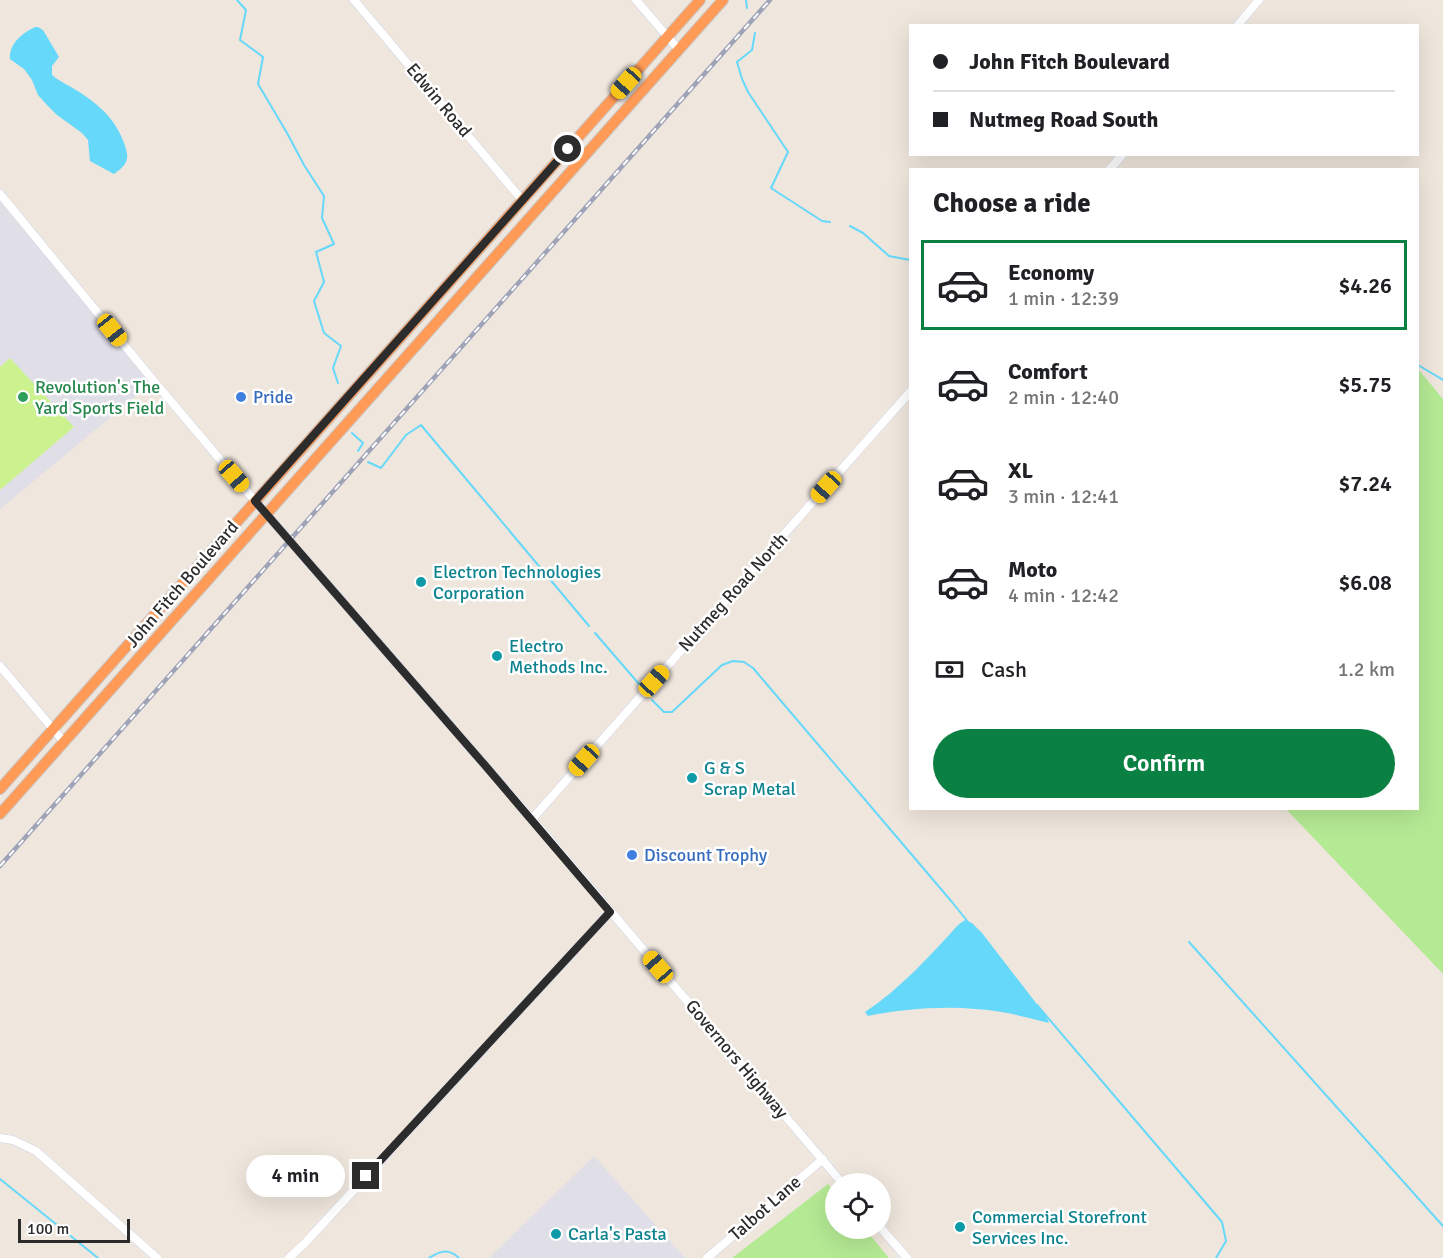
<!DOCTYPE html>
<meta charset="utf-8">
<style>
:root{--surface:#fff;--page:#f2f2f2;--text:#202124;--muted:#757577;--line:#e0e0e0;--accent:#0b8043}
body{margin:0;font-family:Signika,sans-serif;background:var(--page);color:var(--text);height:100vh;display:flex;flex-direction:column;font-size:22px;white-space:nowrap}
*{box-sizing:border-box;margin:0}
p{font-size:20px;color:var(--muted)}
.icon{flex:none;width:33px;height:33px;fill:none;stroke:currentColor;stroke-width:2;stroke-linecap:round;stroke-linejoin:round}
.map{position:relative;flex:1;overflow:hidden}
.details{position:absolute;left:909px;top:168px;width:510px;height:642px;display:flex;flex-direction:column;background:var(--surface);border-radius:0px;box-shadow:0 6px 24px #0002}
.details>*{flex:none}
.banner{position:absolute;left:909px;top:24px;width:510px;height:132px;border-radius:0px;box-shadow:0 6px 24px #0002;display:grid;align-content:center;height:132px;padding:0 24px;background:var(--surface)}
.fabs{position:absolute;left:825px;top:1173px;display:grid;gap:12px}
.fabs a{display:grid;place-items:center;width:66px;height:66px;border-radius:50%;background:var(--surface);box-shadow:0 6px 24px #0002;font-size:30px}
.scale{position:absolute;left:18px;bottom:15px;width:112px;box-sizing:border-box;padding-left:6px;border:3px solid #2c2c2c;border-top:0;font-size:16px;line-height:21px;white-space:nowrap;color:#2c2c2c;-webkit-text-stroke:4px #fff;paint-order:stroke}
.end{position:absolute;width:27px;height:27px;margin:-14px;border:8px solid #2c2c2c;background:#fff;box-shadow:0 0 0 3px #fff}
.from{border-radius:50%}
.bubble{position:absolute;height:42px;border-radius:21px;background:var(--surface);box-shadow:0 6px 24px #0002;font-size:20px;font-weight:600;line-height:42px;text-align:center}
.car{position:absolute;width:18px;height:36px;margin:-18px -9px;border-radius:8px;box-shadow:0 0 4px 2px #0007;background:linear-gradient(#f5c518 24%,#345 0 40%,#f5c518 0 76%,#345 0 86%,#f5c518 0)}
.banner b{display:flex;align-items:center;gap:21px;height:57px;font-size:22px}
.banner b+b{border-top:2px solid var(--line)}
.banner i{width:15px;height:15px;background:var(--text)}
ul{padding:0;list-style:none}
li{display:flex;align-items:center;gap:18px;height:90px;margin:0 12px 9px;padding:0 12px;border:3px solid transparent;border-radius:0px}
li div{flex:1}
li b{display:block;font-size:22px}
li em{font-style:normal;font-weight:600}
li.current{border-color:var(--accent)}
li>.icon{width:54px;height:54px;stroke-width:1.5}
h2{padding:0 24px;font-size:27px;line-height:72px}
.pay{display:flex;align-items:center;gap:15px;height:66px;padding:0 24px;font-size:22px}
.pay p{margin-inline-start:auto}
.cta{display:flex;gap:12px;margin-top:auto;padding:12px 24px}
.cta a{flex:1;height:69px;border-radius:36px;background:var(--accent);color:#fff;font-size:24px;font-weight:600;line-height:69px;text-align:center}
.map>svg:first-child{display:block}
.industrial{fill:#e0dee7}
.green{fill:#b5ea94}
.pitch{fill:#ccf28f}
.water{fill:#66d8fa}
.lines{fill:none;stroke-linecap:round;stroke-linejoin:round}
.stream{stroke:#66d8fa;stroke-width:2}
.minor-casing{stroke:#d2d6e6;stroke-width:9}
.highway-casing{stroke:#c8c8c8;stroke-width:12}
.minor{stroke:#fff;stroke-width:8}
.highway{stroke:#ff9a57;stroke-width:10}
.rail-casing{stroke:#9fa3b8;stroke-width:4.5}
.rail{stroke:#fff;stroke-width:2;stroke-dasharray:7;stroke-linecap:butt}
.route{stroke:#2c2c2c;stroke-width:8}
.leisure-dot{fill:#2e9e5b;stroke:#fff;stroke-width:2}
.shop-dot{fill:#3f7fe0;stroke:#fff;stroke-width:2}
.culture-dot{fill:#0f9aa8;stroke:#fff;stroke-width:2}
.labels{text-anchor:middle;stroke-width:5;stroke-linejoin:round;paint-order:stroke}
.street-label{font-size:18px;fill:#2c2c2c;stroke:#fff}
.leisure-label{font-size:18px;fill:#27864d;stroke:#fff;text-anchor:start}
.shop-label{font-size:18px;fill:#366cbe;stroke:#fff;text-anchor:start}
.culture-label{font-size:18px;fill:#0d838f;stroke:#fff;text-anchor:start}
</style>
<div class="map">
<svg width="1443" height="1258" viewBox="0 0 1443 1258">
<rect width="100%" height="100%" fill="#efe6dd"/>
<path class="industrial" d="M 0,202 L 153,382 L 0,509 Z
M 594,1156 L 685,1258 L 489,1258 Z"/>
<path class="green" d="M 1418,369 L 1443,399 L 1443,974 L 1286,809 L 1418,808 Z
M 828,1184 L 835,1193 L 836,1228 L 865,1229 L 889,1258 L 732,1258 Z"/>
<path class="pitch" d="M 10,358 L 74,427 L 0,490 L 0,367 Z"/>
<path class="water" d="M 35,27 L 38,27 L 43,30 L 59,57 L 52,66 L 52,75 C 58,80 64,83 71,87 C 95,101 115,117 124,143 C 130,159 128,164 114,174 L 90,161 L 88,140 L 82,133 L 57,115 L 47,105 L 38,95 L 32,80 L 24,69 L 10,59 C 9,44 22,33 35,27 Z
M 965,920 L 972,923 L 982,933 L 1046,1016 L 1049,1023 C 1025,1017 1000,1010 976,1009 C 940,1006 903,1009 868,1016 L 865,1012 C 901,988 930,956 958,925 Z"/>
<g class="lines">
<path class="stream" d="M 237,0 L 246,10 L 240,40 L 263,57 L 258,84 L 287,133 L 304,165 L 324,196 L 322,218 L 334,244 L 316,252 L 324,282 L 314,301 L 324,333 L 341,346 L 333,368 L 338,383
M 746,0 L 747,8
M 755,33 L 752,50 L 737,62 L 742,79 L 748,92 L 788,152 L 771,188 L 822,221 L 830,222
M 850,226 L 863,233 L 889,256 L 910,260
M 1418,365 L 1443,380
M 352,433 L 363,443 L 358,451
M 368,462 L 381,468 L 406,435 L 421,425 L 589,626
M 595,633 L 639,684
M 652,700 L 664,712 L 672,712 L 722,665 L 733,661 L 744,662 L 753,668 L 952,902 L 968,922
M 1189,942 L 1443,1226
M 1037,1005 L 1222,1222 L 1226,1241 L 1216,1258
M 0,1179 L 98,1258
M 429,1258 C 440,1251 448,1248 459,1258"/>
<g class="minor-casing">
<path id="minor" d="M 354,0 L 522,200
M 636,0 L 679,50
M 1237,26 L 1259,0
M 1109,170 L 1123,154
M 0,194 L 148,374 L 255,501 L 532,819 L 843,1184
M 0,666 L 64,742
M 532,819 L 910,392
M 0,1138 L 13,1140 L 36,1151 L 157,1258
M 880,1227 L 907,1258
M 289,1258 L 305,1243 L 610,912
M 707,1258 L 823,1159"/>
</g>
<g class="highway-casing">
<path id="highway" d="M 0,789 L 700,0
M 0,814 L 723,0"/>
</g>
<use href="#minor" class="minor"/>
<use href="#highway" class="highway"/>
<g class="rail-casing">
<path id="rail" d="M 0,866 L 770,0"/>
</g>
<use href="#rail" class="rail"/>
</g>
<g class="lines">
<path class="route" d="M 366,1176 L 610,912 L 483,763 L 255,501 L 568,149"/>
</g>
<circle class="leisure-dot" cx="23" cy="397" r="6"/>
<g class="shop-dot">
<circle cx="241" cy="397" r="6"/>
<circle cx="632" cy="855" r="6"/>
</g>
<g class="culture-dot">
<circle cx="421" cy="582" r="6"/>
<circle cx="497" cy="656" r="6"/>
<circle cx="692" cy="778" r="6"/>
<circle cx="960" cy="1227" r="6"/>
<circle cx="556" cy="1234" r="6"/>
</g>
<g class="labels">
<g class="street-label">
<text transform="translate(439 100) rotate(50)" y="6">Edwin Road</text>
<text transform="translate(182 584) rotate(-49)" y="6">John Fitch Boulevard</text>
<text transform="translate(733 592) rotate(-48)" y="6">Nutmeg Road North</text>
<text transform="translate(737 1059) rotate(50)" y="6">Governors Highway</text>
<text transform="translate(765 1208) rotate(-41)" y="6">Talbot Lane</text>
</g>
<g class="leisure-label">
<text x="35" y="393">Revolution's The<tspan x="35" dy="21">Yard Sports Field</tspan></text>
</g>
<g class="shop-label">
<text x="253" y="403">Pride</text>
<text x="644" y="861">Discount Trophy</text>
</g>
<g class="culture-label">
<text x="433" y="578">Electron Technologies<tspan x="433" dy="21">Corporation</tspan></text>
<text x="509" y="652">Electro<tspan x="509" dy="21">Methods Inc.</tspan></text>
<text x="704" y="774">G &amp; S<tspan x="704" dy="21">Scrap Metal</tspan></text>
<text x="972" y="1223">Commercial Storefront<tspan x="972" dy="21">Services Inc.</tspan></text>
<text x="568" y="1240">Carla's Pasta</text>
</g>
</g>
</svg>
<div class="fabs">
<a><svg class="icon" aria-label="locate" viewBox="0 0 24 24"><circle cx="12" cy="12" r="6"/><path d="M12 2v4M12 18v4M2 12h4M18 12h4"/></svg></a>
</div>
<div class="scale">100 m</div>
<i class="end from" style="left:568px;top:149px"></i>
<i class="end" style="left:366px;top:1176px"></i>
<div class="bubble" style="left:246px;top:1155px;width:99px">4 min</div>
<i class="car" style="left:626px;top:83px;rotate:222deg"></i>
<i class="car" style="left:112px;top:330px;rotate:141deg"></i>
<i class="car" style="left:234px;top:476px;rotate:139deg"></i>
<i class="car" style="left:826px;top:487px;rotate:222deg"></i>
<i class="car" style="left:654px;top:681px;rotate:42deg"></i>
<i class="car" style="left:584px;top:760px;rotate:222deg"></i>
<i class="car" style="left:658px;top:967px;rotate:319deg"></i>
<div class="banner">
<b><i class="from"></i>John Fitch Boulevard</b>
<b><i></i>Nutmeg Road South</b>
</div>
<section class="details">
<h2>Choose a ride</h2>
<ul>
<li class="current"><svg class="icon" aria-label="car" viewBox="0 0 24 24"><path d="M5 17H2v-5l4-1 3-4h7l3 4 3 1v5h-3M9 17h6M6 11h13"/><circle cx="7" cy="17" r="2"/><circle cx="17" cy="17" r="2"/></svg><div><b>Economy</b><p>1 min · 12:39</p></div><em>$4.26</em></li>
<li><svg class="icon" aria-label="car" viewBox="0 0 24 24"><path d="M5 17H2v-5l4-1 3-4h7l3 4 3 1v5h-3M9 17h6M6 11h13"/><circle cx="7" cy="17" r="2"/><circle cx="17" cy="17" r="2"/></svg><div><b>Comfort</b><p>2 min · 12:40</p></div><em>$5.75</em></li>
<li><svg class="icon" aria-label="car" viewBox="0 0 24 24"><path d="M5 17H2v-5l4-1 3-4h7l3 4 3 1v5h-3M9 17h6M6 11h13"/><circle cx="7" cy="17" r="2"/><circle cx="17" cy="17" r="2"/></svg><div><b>XL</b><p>3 min · 12:41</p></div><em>$7.24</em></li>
<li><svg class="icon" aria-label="car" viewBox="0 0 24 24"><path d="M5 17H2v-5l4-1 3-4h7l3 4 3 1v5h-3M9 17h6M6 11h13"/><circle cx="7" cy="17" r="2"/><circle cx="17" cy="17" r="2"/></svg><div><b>Moto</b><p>4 min · 12:42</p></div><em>$6.08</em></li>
</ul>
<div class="pay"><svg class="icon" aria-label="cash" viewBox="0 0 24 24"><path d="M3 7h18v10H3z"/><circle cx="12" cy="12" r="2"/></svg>Cash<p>1.2 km</p></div>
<div class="cta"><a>Confirm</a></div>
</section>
</div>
